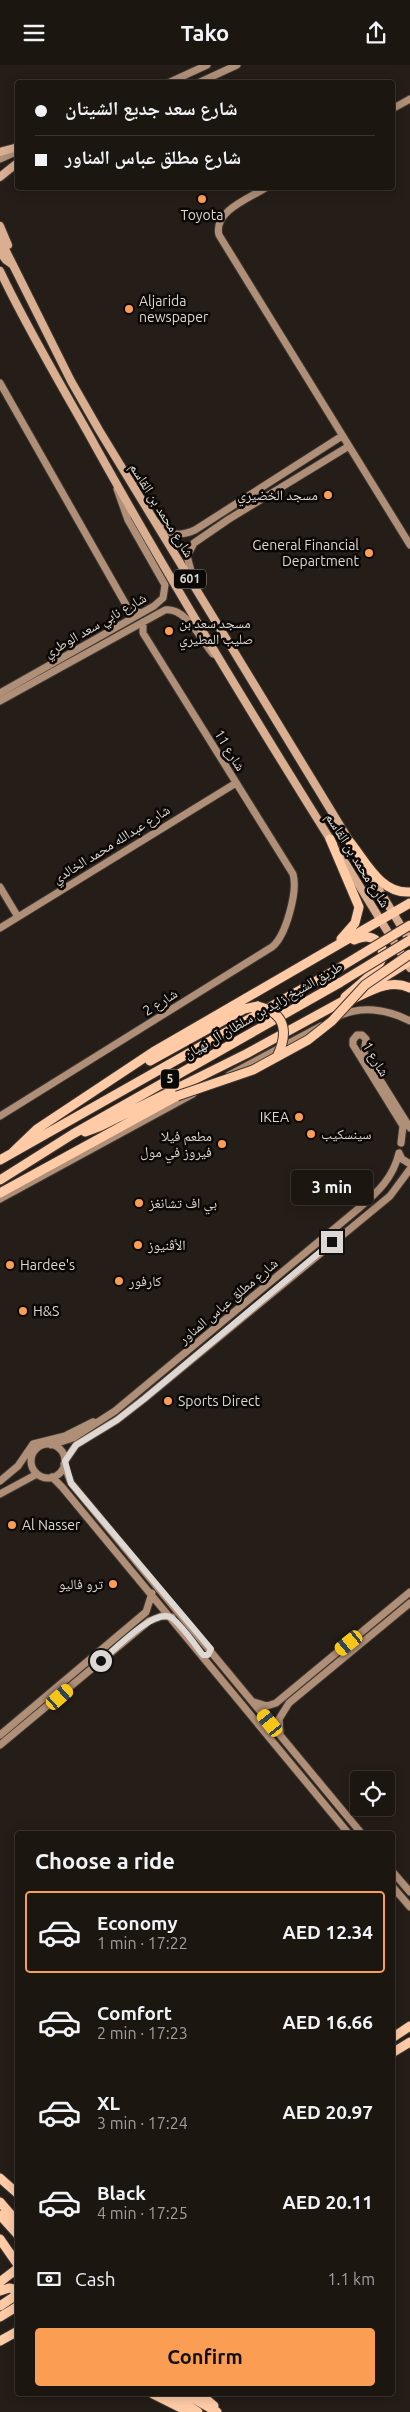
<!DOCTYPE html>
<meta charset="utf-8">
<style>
:root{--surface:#1c1611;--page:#29231f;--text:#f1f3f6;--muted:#a09f9f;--line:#3a3531;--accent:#fc9d54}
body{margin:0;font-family:Ubuntu,"Noto Naskh Arabic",sans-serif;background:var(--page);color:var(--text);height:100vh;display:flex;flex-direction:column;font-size:19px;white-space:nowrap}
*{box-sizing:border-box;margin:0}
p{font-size:16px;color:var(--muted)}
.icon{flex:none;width:28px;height:28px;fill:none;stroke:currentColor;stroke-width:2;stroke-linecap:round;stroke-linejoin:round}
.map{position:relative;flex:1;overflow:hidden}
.panel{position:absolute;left:15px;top:1766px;width:380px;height:565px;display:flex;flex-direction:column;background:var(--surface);border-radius:5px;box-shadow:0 2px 12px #0003,0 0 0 1px var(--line)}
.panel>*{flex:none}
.banner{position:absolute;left:15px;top:15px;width:380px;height:110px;border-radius:5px;box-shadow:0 2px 12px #0003,0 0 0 1px var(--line);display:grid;align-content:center;height:110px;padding:0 20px;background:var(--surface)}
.buttons{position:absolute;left:350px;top:1706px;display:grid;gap:10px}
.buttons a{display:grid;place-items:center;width:45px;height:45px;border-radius:5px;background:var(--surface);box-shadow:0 2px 12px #0003,0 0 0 1px var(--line);font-size:25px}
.end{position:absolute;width:22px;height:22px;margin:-11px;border:6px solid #ded8d4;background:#111;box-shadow:0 0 0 2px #111}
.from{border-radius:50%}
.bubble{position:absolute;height:35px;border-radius:5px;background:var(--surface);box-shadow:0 2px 12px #0003,0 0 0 1px var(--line);font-size:16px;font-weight:700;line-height:35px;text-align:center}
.car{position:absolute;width:15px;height:30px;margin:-15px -8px;border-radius:6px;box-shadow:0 0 4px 1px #0007;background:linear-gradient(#f5c518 24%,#345 0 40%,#f5c518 0 76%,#345 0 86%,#f5c518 0)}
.banner b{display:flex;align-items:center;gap:18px;height:48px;font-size:19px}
.banner b+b{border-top:1px solid var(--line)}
.banner i{width:12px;height:12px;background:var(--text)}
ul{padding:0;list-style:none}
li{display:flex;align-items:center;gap:15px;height:82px;margin:0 10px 8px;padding:0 10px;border:2px solid transparent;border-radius:5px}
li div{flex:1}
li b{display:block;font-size:19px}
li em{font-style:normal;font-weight:700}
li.active{border-color:var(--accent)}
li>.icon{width:45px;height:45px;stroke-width:1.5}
h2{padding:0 20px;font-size:22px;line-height:60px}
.pay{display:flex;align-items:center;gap:12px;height:55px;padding:0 20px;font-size:19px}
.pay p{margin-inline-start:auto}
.action{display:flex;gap:10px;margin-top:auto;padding:10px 20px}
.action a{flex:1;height:58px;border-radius:5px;background:var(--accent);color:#111;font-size:20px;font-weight:700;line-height:58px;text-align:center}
header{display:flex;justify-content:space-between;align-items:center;height:65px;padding:0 20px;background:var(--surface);font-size:22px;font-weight:700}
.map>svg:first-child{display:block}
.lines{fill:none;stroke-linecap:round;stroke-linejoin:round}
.secondary-casing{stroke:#3f3731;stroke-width:9}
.primary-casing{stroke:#3f3731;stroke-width:10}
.highway-casing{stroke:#3f3731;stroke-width:11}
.secondary{stroke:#b08f78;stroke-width:7}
.primary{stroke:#d9ae91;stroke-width:8}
.highway{stroke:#ffcba7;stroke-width:9}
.highway-bridge-casing{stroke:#3f3731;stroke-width:11;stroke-linecap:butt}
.highway-bridge{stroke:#ffcba7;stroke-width:9}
.route{stroke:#ded8d4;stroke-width:6}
.poi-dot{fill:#fc9d54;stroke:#0b0806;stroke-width:2}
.labels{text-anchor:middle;stroke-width:5;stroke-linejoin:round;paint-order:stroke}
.shield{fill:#0b0806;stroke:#9f9a96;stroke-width:1}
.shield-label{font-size:12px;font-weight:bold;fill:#ded8d4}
.poi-label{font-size:14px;fill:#ded8d4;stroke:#0b0806;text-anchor:start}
.street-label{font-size:14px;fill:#ded8d4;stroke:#0b0806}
</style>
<header><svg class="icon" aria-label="menu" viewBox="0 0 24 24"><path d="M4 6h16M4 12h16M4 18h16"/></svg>Tako<svg class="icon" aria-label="share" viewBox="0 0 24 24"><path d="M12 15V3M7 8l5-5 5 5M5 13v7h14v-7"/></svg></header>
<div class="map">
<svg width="410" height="2347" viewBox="0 0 410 2347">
<rect width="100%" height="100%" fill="#251d17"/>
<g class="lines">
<g class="secondary-casing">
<path id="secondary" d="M 168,18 L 207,0
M 198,18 L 237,0
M 392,44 L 410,34
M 0,94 L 18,86
M 267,122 C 250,133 213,146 219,170 L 410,480
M 0,318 L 129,545 L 141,548
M 158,458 C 168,472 181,471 195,465 L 342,371
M 194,517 L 187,491 L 194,478 L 229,454 L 349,381
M 0,628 L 154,541 L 163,533 L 165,520 L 128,455 L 117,424
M 0,636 L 165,545 C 186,542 201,575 213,589
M 0,822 L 18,852
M 0,863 L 236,718
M 337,952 C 360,940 387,944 410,956
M 229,1010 L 321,961
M 0,1051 L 272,882 C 286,871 298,826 293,809 L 143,568 L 143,557
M 401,1078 L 403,1061 L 353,980 L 353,975 L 357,970 L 362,970 L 366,974 L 364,989 L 410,1063
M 399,1088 L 402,1094 L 410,1099
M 0,1134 L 193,1029
M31 1396a17 17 0 1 1 34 0a17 17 0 1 1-34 0Z
M 51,1380 L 73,1373 L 115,1346 L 358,1144 C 378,1127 393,1113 399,1088
M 65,1396 L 76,1380 L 117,1355 L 144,1334 L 390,1131 L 410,1104
M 64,1399 L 71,1418 L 362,1769
M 52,1412 L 62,1422 L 349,1769
M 0,1416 L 18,1401 L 33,1379 L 65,1371 L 93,1357
M 0,1429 L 37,1409
M 254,1637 L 267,1641 L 276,1638 L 410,1527
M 280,1667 L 279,1654 L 289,1638 L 410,1538
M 0,1670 L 146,1547 L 152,1528
M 0,1680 L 149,1556 L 162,1551 L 172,1552
M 392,1806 L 410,1827
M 392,1821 L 410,1842"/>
</g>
<g class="primary-casing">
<path id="primary" d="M 0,87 L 18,82
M 0,112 L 16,99
M 0,161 L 8,180
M 0,174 L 71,316 L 99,365 L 352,780
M 0,187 L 6,195 L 13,200
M 0,206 C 26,261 57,313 87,366 C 164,506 248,643 333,779
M 341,791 L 410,903
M 367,805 L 410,876"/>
</g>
<g class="highway-casing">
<path id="highway" d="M 330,774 L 359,842 L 355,858 L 341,874
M 350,777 C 366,797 381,829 410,827
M 378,916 L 410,896
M 345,932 C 358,920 397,895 377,876 C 370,870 362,872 354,875
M 353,934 C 370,926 391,913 410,923
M 150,996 L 244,944 L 258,941
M 85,1067 L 101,1061 L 246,989 L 354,930
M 13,1087 L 37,1064 L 153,987 L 410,838
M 0,1095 L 334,906
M 0,1115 L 73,1069 L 341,917
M 0,1128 L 177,1031
M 392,1973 L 410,1961
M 392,1988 L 410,1977
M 0,2113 L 18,2129
M 0,2137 L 18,2158
M 0,2150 L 18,2170
M 0,2174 L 18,2200
M 0,2217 L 18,2203
M 0,2226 L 9,2223 L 18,2225
M 0,2241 L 18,2229
M 0,2252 L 18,2241
M 0,2276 L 18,2266
M 153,2329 L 189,2347
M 170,2329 L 198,2347
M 186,2329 L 217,2347
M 200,2329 L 214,2341"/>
</g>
<use href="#secondary" class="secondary"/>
<use href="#primary" class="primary"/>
<use href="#highway" class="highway"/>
<g class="highway-bridge-casing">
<path id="highway-bridge" d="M 334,906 L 410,860
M 341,917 L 410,875
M 258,941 C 287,948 288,969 277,992
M 177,1031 L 253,1005 L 308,975 L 332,956 L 365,920 L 410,889"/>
</g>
<use href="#highway-bridge" class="highway-bridge"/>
</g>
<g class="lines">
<path class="route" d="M 101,1596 C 114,1585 154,1544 170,1552 C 179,1556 196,1581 203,1590 L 208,1590 L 211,1584 L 71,1418 L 65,1396 L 76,1380 L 117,1355 L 144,1334 L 332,1177"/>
</g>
<g class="poi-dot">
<circle cx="202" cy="134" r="5"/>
<circle cx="129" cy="244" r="5"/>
<circle cx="328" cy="430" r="5"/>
<circle cx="369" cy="488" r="5"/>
<circle cx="169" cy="566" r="5"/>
<circle cx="299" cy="1052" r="5"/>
<circle cx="311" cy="1069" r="5"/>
<circle cx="222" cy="1079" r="5"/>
<circle cx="139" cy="1138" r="5"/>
<circle cx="138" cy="1180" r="5"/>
<circle cx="10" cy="1200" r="5"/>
<circle cx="119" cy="1216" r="5"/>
<circle cx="23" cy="1246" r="5"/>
<circle cx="168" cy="1336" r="5"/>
<circle cx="12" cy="1460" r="5"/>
<circle cx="113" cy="1519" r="5"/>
</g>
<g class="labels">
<g class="shield">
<rect x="174" y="504.5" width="32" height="19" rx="4"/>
<rect x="161" y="1004.5" width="18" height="19" rx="4"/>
</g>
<g class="shield-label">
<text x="190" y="518">601</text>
<text x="170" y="1018">5</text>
</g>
<g class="poi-label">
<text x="202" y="155" text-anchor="middle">Toyota</text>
<text x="139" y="241">Aljarida<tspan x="139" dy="16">newspaper</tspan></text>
<text x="318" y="435" text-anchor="end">مسجد الخضيري</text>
<text x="359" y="485" text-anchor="end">General Financial<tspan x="359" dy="16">Department</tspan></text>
<text x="179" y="563">مسجد سعد بن<tspan x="179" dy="16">صليب المطيري</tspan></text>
<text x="289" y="1057" text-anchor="end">IKEA</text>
<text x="321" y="1074">سينسكيب</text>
<text x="212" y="1076" text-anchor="end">مطعم فيلا<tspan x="212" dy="16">فيروز في مول</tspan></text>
<text x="149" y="1143">بي اف تشانغز</text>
<text x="148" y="1185">الأڤنيوز</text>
<text x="20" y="1205">Hardee's</text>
<text x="129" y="1221">كارفور</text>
<text x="33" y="1251">H&amp;S</text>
<text x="178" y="1341">Sports Direct</text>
<text x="22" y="1465">Al Nasser</text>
<text x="103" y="1524" text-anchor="end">ترو فاليو</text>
</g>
<g class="street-label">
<text transform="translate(162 445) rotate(58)" y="5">شارع محمد بن القاسم</text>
<text transform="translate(95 560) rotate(-30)" y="5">شارع نابي سعد الوطري</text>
<text transform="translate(230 685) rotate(58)" y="5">شارع 11</text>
<text transform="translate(111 779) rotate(-32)" y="5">شارع عبدالله محمد الخالدي</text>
<text transform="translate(358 795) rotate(58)" y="5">شارع محمد بن القاسم</text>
<text transform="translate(160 937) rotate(-32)" y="5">شارع 2</text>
<text transform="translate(263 945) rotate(-30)" y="5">طريق الشيخ زايد بن سلطان آل نهيان</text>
<text transform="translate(376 994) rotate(59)" y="5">شارع 1</text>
<text transform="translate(228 1236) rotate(-40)" y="5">شارع مطلق عباس المناور</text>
</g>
</g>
</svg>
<div class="buttons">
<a><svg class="icon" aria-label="locate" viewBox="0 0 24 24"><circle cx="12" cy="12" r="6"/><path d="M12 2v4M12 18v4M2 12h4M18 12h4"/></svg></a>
</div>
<i class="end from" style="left:101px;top:1596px"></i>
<i class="end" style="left:332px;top:1177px"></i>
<div class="bubble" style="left:291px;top:1105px;width:82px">3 min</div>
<i class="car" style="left:349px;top:1578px;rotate:231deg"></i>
<i class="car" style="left:60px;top:1632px;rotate:49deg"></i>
<i class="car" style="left:270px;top:1658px;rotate:321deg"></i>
<div class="banner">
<b><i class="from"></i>شارع سعد جديع الشيتان</b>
<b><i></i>شارع مطلق عباس المناور</b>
</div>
<section class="panel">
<h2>Choose a ride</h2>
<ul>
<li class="active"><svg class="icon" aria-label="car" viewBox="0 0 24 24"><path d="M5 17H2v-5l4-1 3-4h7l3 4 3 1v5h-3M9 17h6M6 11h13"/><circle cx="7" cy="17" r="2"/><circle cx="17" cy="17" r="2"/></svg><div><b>Economy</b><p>1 min · 17:22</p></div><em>AED 12.34</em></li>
<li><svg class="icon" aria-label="car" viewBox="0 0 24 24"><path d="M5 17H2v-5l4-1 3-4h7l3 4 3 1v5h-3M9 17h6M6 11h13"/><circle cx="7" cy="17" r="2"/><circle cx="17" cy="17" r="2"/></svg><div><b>Comfort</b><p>2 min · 17:23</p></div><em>AED 16.66</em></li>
<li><svg class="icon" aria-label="car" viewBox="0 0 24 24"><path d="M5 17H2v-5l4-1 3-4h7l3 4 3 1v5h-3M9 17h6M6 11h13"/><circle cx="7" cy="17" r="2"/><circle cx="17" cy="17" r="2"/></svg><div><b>XL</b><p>3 min · 17:24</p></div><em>AED 20.97</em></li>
<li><svg class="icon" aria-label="car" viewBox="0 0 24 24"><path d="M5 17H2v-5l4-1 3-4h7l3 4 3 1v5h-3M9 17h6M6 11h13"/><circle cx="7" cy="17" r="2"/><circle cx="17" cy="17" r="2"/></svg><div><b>Black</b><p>4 min · 17:25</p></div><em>AED 20.11</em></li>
</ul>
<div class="pay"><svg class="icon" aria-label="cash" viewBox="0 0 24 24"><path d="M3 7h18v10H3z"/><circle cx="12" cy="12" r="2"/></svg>Cash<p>1.1 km</p></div>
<div class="action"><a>Confirm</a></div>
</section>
</div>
